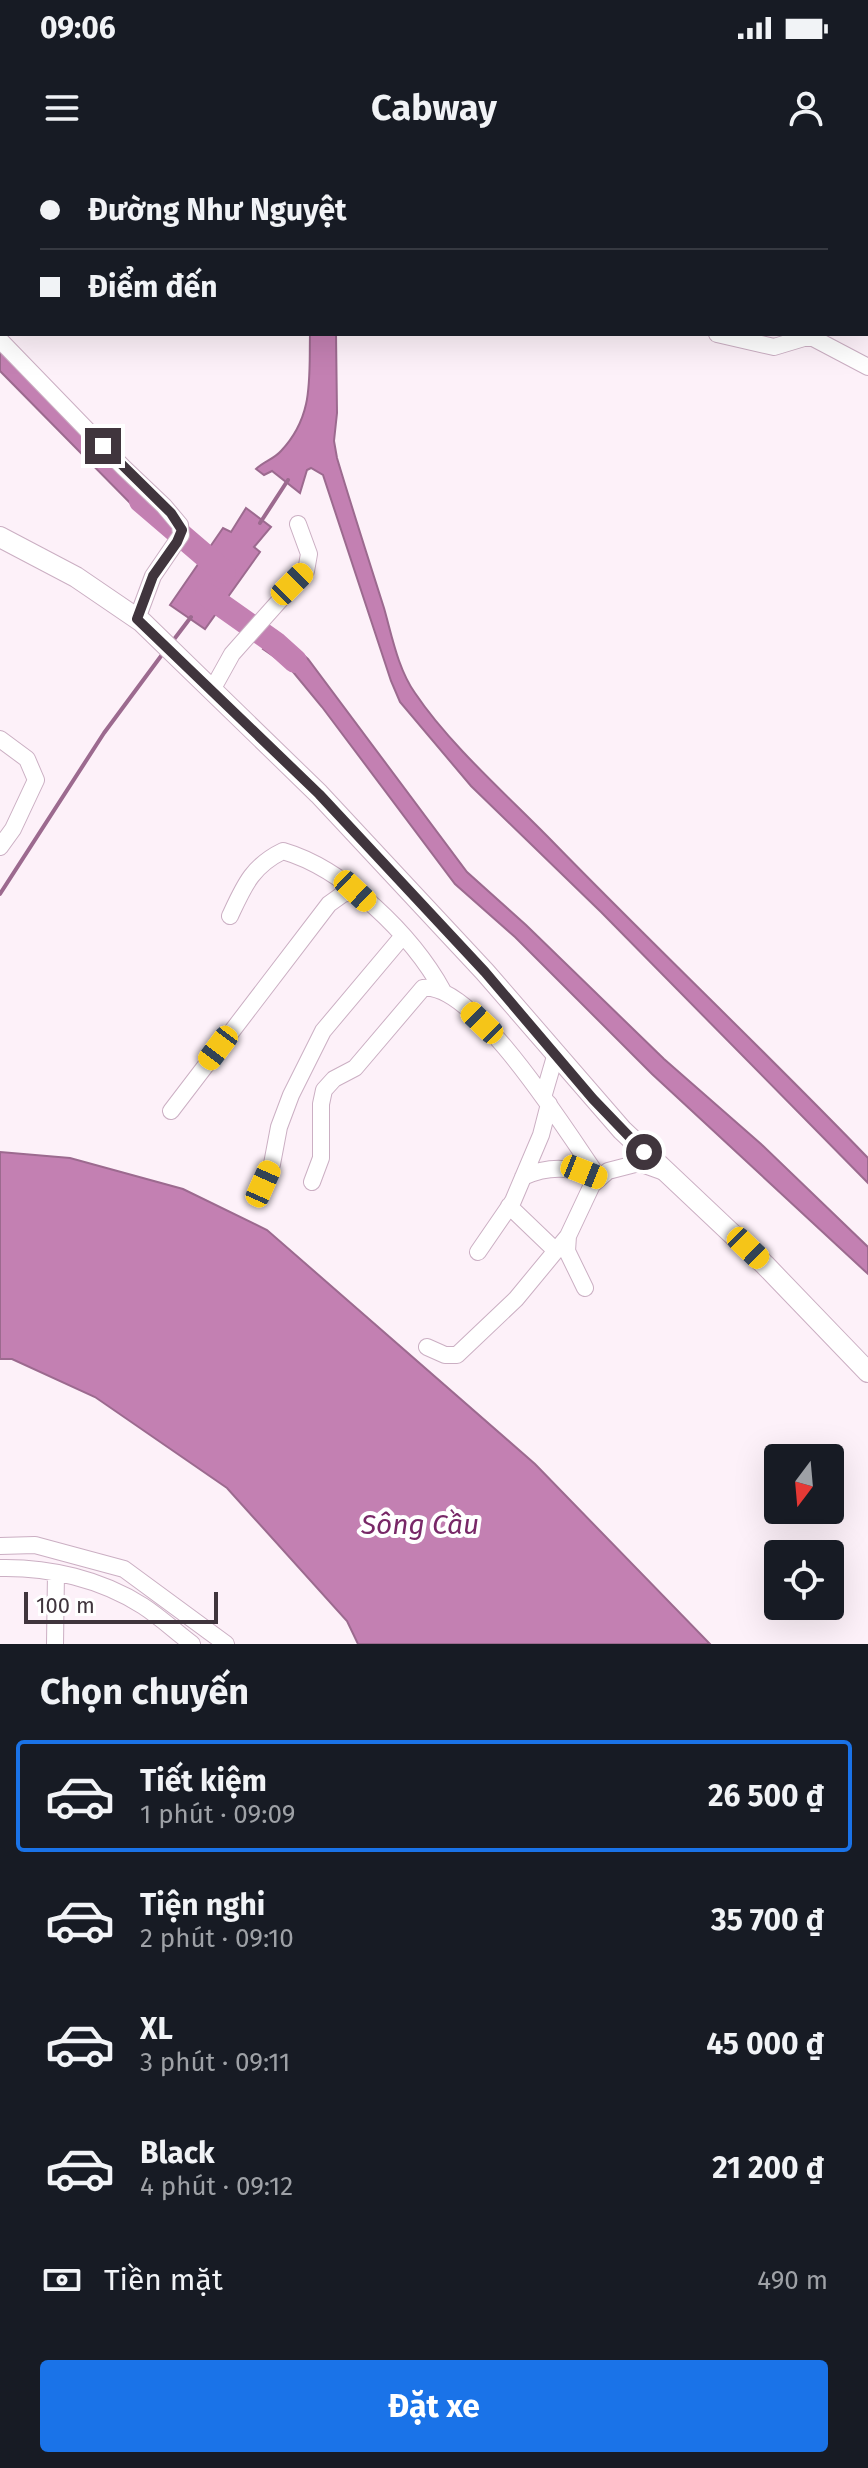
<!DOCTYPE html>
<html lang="vi">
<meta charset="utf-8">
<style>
:root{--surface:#171b24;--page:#242831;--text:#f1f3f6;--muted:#9ea1a6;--line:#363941;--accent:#1a73e8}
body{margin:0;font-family:"Fira Sans",sans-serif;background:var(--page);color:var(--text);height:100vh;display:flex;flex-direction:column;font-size:30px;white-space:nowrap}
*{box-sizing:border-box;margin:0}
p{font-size:26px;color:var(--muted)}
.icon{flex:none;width:44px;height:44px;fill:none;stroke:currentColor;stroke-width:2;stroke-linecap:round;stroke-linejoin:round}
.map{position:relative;height:1484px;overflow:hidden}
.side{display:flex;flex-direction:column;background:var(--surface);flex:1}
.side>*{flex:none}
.hud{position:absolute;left:0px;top:0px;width:868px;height:176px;box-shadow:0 8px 32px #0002;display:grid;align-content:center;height:176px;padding:0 40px;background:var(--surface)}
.needle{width:52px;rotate:196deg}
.buttons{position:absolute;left:764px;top:1284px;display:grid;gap:16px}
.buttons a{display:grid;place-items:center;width:80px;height:80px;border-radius:8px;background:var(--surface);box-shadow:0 8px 32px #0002;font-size:40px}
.scale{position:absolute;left:24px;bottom:20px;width:194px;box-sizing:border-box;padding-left:8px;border:4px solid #40353d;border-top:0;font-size:22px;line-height:28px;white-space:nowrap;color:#40353d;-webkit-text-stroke:6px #fff;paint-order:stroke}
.end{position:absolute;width:36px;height:36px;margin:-18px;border:10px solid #40353d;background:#fff;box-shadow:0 0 0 4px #fff}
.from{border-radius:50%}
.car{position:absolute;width:24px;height:48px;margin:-24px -12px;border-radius:10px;box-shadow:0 0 6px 2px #0007;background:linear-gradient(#f5c518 24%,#345 0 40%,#f5c518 0 76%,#345 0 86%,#f5c518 0)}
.hud b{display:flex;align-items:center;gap:28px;height:76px;font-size:30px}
.hud b+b{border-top:2px solid var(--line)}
.hud i{width:20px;height:20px;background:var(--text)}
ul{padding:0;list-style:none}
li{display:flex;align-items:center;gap:24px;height:112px;margin:0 16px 12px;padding:0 24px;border:4px solid transparent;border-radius:8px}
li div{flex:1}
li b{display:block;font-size:30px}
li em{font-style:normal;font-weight:700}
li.selected{border-color:var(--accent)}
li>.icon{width:72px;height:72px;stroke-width:1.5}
h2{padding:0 40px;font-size:36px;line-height:96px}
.pay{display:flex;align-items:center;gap:20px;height:88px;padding:0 40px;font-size:30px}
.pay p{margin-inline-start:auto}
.action{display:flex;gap:16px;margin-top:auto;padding:16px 40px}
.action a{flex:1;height:92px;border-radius:8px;background:var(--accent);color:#fff;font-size:32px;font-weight:700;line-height:92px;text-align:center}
.status{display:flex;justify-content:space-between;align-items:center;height:56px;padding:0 40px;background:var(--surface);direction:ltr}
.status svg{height:22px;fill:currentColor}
header{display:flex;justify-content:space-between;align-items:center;height:104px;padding:0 40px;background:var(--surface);font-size:36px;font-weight:700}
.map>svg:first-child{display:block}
.water{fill:#c380b2;stroke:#9c6a8f;stroke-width:2}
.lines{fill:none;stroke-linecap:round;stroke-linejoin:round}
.stream{stroke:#9c6a8f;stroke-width:4}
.river{stroke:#c380b2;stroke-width:24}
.minor-casing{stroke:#cbafc3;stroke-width:18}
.major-casing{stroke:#cbafc3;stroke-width:22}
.minor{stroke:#fff;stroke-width:16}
.major{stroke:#fff;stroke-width:20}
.route{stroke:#40353d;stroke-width:10}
.labels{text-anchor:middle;stroke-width:8;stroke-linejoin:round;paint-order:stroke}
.water-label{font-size:28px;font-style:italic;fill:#782867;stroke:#fff}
</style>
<div class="status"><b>09:06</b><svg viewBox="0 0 49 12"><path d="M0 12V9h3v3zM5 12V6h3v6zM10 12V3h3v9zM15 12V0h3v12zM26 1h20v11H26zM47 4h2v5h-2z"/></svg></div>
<header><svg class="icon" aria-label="menu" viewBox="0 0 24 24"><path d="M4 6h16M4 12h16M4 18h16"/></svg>Cabway<svg class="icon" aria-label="person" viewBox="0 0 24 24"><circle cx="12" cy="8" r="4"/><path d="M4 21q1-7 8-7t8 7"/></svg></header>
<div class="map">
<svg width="868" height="1484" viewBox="0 0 868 1484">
<rect width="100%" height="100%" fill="#fdf1f9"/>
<path class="water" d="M 310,174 L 336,174 L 337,253 L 334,281 L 337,298 C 352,348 368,398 384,448 C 392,476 398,509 415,533 C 450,585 507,635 551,680 C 655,787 764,890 868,998 L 868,1023 L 601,752 L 471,626 L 400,542 L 391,521 L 323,315 L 311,308 L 307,310 L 300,333 L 272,311 L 264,315 L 256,309 C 263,302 274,299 281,291 C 314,256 309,219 310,174 Z
M 0,186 L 168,356 L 164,365 L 160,368 L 138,351 L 0,211 Z
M 246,348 L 271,367 L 254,387 L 260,392 L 205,469 L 170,445 L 223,368 L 231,372 Z
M 276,471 L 308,499 L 467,712 L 526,765 L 664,899 L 761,984 L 868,1087 L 868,1114 L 652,914 L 515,777 L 455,724 L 322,547 L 289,507 L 263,489 Z
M 0,992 L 70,998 L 183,1029 L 267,1070 L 535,1304 L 710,1484 L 358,1484 L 347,1461 L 227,1328 L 95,1237 L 12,1199 L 0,1199 Z"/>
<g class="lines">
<path class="stream" d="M 260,363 L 288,320
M 172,482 L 191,457
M 0,734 L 104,573 L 164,492"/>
<path class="river" d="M 141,341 L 224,412
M 207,435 L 275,483 L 295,501"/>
<g class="minor-casing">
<path id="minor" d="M 569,0 L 571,2
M 717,174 L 774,187 L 804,178 L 813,178 L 868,207
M 0,180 L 123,307 L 164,346 L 180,365 L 181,375 L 153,416 L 137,459
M 212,530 L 232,494 L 306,411 L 309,394 L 298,364
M 0,579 L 27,599 L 36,620 L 13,669 L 0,687
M 230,756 C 244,726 252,706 283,691 C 345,709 412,775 443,831
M 544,934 L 556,893
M 171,951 L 329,744 L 343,734 L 355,731
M 523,1017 C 550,1005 572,1007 599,1018
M 312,1022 L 321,998 L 321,944 L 324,930 L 334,919 L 355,908 L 423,828 C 475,822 570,977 599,1018
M 263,1024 L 272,1004 L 279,967 L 291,935 L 323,871 L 402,777
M 509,1046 L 556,1091
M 478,1092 L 513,1041 L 541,975 L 549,944
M 585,1128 L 567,1091 L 568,1076 L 592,1025 L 608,1011 L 639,1003 L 664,1012
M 427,1187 L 445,1195 L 457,1195 L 516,1139 L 568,1076
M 0,1386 L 35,1385 L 124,1409 L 226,1484
M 0,1408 C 49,1407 101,1419 143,1446 C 160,1457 176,1472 192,1484
M 55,1484 L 56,1413"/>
</g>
<g class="major-casing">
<path id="major" d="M 0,377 L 76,417 L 142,462 L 319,634 L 485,812 L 622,970 L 765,1105 L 868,1212"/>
</g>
<use href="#minor" class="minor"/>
<use href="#major" class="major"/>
</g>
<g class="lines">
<path class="route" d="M 103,286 L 171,353 L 182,370 L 177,382 L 153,416 L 137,459 L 319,634 L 485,812 L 593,939 L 644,992"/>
</g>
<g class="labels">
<g class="water-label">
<text x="420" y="1374">Sông Cầu</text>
</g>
</g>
</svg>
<div class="buttons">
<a><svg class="needle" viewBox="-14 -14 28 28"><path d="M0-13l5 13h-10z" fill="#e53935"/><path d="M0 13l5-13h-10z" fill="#9ea1a6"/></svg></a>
<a><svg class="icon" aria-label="locate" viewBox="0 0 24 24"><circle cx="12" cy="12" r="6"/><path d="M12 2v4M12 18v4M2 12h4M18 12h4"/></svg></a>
</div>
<div class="scale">100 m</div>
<i class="end from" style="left:644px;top:992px"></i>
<i class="end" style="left:103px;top:286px"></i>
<i class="car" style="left:292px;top:424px;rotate:45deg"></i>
<i class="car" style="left:355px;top:731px;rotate:133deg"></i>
<i class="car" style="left:482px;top:863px;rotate:314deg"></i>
<i class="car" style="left:218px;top:888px;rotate:217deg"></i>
<i class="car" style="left:584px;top:1012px;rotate:112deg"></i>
<i class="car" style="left:263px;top:1024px;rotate:24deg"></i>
<i class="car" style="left:748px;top:1088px;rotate:134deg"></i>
<div class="hud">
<b><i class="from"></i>Đường Như Nguyệt</b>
<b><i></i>Điểm đến</b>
</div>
</div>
<section class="side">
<h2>Chọn chuyến</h2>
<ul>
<li class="selected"><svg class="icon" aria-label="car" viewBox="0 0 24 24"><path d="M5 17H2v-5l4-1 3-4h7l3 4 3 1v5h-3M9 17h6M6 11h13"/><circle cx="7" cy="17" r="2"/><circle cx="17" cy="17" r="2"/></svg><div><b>Tiết kiệm</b><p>1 phút · 09:09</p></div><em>26 500 ₫</em></li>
<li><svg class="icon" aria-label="car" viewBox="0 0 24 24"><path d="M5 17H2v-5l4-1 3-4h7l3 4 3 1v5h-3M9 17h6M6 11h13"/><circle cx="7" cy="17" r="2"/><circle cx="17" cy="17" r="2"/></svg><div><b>Tiện nghi</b><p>2 phút · 09:10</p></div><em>35 700 ₫</em></li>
<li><svg class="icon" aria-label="car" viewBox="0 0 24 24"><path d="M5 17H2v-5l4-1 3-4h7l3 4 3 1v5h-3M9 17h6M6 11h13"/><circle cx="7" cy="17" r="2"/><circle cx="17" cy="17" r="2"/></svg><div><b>XL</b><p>3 phút · 09:11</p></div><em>45 000 ₫</em></li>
<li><svg class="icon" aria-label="car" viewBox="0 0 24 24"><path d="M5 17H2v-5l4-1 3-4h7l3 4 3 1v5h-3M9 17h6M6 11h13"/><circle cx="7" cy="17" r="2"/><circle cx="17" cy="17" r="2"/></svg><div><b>Black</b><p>4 phút · 09:12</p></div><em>21 200 ₫</em></li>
</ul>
<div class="pay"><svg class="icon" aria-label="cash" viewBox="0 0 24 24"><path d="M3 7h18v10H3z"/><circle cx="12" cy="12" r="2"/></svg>Tiền mặt<p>490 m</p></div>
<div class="action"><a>Đặt xe</a></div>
</section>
